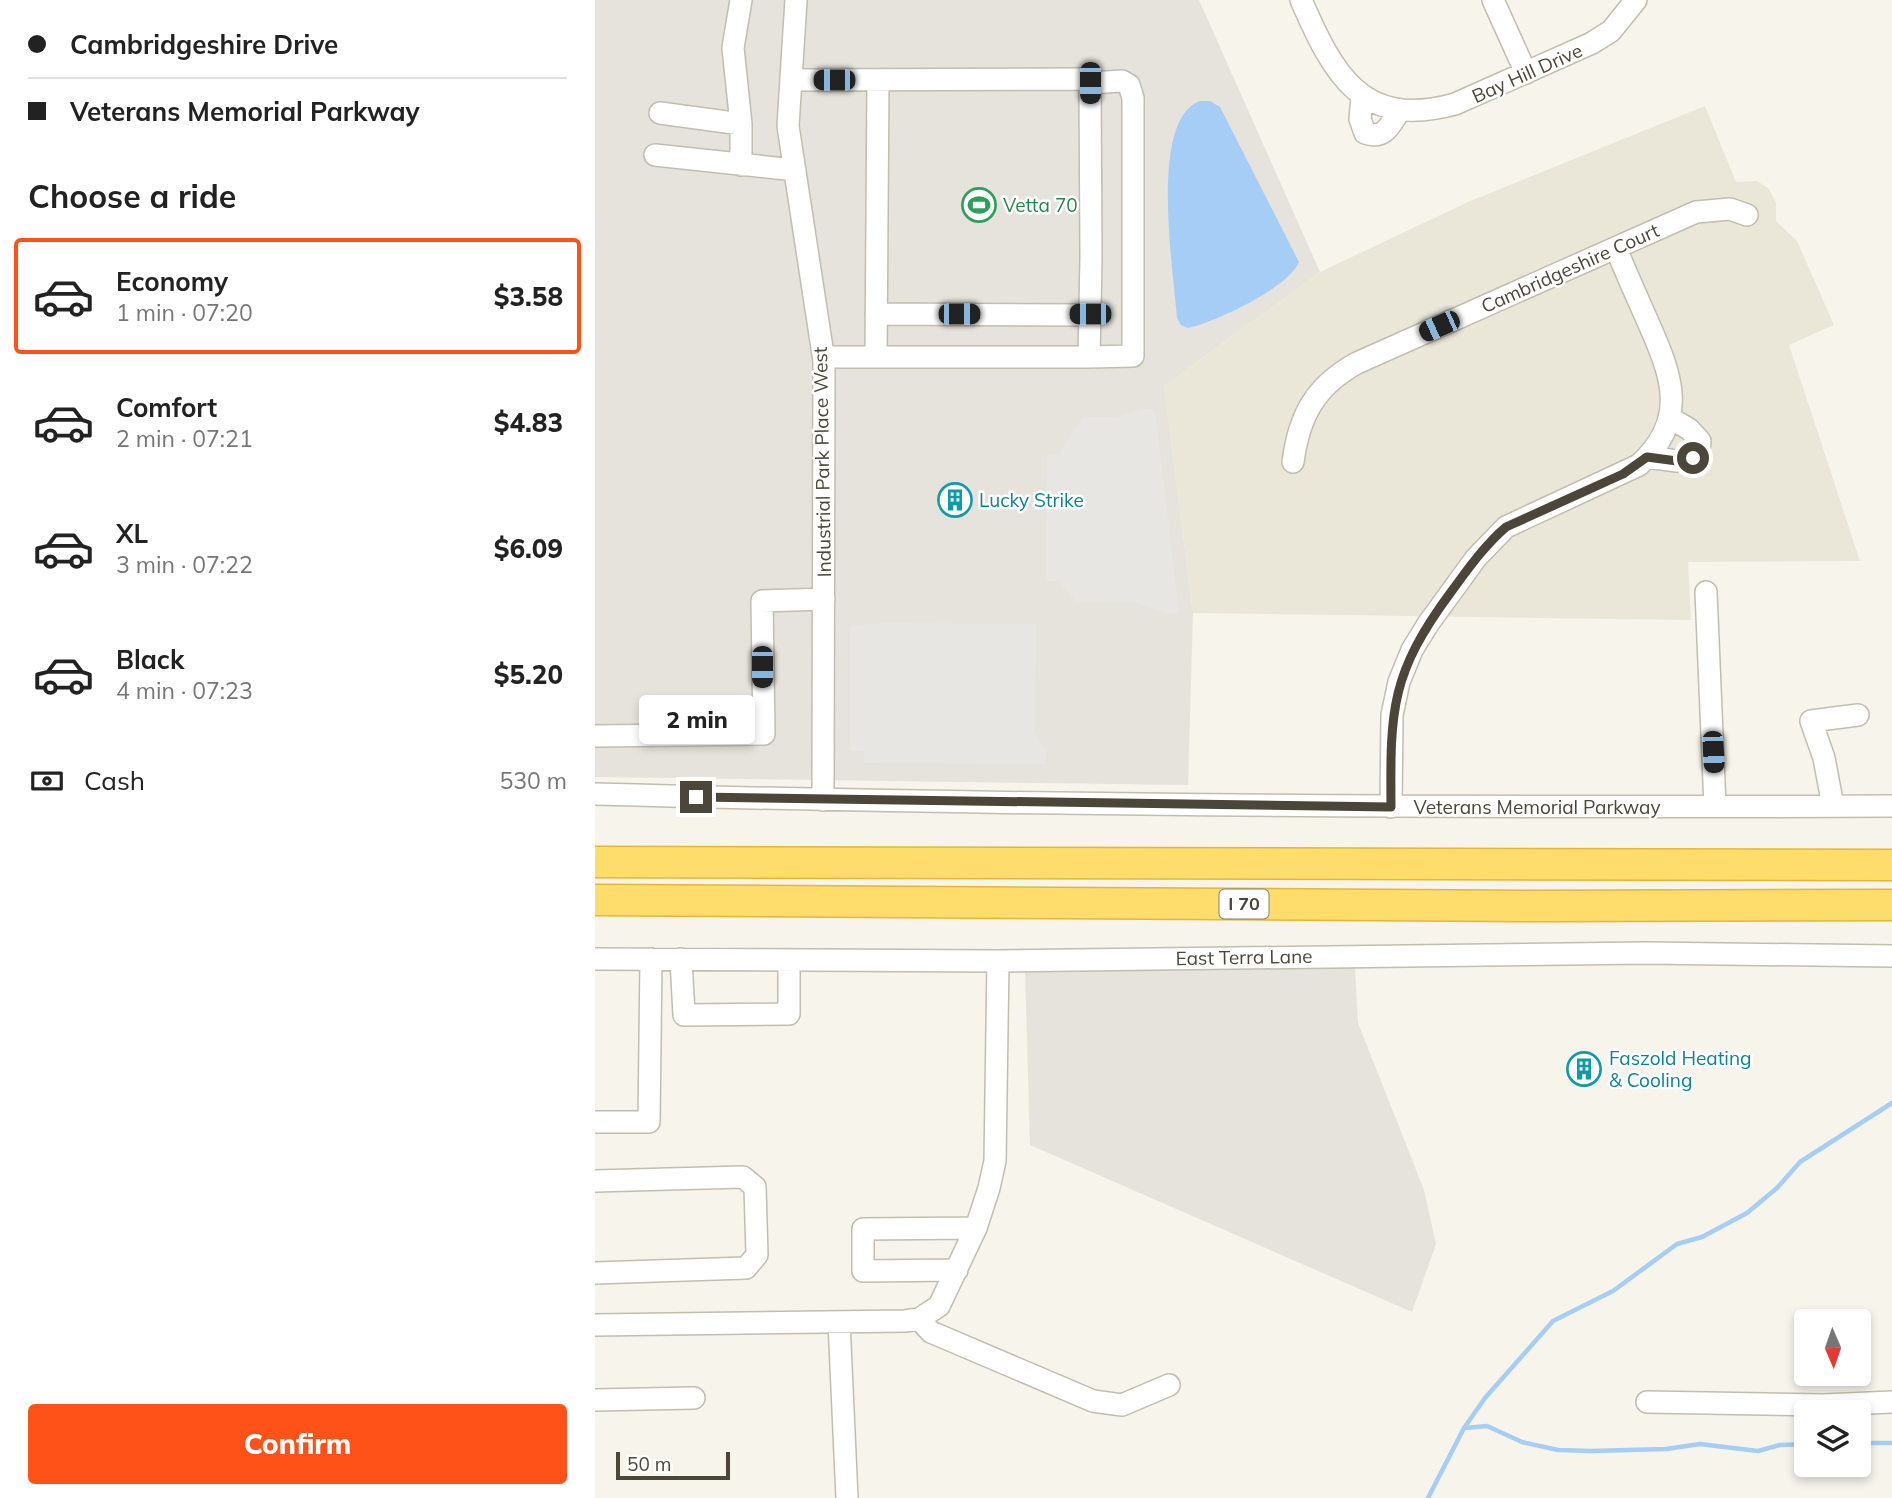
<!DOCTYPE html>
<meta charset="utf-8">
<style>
:root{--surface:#fff;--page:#f2f2f2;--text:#222;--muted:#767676;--line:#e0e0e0;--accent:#ff5219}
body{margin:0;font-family:Mulish,sans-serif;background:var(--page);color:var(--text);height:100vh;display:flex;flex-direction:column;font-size:26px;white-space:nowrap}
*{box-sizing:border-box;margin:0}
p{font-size:23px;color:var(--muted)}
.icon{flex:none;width:38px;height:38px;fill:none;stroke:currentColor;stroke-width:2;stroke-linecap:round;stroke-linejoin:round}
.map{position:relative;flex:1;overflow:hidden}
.panel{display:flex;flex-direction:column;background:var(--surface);width:595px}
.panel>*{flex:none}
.guide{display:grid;align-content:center;height:154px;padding:0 28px;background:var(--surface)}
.needle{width:46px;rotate:178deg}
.fabs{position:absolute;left:1199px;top:1309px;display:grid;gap:14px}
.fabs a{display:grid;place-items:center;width:77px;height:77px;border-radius:7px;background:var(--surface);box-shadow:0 4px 10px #0003;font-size:35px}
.scale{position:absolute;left:21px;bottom:18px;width:114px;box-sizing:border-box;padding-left:7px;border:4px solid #4b4638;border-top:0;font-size:19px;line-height:24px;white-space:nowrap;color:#4b4638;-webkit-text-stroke:5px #fff;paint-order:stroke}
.end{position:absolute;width:32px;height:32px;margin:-16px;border:9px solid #4b4638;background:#fff;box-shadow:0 0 0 4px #fff}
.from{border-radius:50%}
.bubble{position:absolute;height:49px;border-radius:7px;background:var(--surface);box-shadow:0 4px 10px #0003;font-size:23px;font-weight:800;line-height:49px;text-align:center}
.car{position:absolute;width:21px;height:42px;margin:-21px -10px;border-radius:9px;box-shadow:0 0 5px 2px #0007;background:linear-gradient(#222 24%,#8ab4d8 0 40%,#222 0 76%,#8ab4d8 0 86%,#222 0)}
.guide b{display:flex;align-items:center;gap:24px;height:66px;font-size:26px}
.guide b+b{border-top:2px solid var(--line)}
.guide i{width:18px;height:18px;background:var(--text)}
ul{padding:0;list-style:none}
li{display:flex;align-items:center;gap:21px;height:116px;margin:0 14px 10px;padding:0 14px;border:4px solid transparent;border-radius:7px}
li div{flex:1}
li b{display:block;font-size:26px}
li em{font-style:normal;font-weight:800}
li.current{border-color:var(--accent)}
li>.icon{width:63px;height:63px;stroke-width:1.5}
h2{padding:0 28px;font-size:32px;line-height:84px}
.pay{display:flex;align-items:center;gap:18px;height:77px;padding:0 28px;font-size:26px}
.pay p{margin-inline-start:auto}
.action{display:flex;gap:14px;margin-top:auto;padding:14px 28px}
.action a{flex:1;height:80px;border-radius:7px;background:var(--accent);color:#fff;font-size:28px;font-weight:800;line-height:80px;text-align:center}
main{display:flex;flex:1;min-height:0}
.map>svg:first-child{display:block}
.residential{fill:#eae7d9}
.industrial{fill:#e6e3dc}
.parking{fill:#e8e6e2}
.water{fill:#a6cdf5}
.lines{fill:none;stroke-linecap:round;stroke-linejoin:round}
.stream{stroke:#a6cdf5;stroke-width:4.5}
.minor-casing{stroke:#c3bdad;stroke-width:24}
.highway-casing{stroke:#e6b635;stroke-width:33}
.minor{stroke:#fff;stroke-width:21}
.highway{stroke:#ffdd6d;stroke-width:30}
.route{stroke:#4b4638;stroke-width:9}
.labels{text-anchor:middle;stroke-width:5;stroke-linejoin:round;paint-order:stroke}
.shield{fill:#fff;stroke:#817e74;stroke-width:2}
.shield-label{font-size:18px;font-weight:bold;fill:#4b4638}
.street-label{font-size:19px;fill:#4b4638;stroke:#fff}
.leisure-label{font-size:19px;fill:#27864d;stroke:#fff;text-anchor:start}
.culture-label{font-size:19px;fill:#0d838f;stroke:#fff;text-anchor:start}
</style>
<main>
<section class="panel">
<div class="guide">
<b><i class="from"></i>Cambridgeshire Drive</b>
<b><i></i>Veterans Memorial Parkway</b>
</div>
<h2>Choose a ride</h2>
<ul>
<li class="current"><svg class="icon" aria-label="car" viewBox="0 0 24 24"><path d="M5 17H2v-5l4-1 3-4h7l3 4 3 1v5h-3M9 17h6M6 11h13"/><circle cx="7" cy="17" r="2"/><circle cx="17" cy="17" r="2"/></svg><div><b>Economy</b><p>1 min · 07:20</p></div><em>$3.58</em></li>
<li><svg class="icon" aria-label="car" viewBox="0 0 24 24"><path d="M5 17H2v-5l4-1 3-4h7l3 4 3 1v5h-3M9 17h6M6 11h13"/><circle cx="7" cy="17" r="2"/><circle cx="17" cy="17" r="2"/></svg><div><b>Comfort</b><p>2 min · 07:21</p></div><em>$4.83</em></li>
<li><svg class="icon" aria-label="car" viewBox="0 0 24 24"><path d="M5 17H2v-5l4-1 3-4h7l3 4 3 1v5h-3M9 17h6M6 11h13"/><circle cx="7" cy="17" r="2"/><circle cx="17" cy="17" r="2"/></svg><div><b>XL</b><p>3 min · 07:22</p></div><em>$6.09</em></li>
<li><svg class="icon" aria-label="car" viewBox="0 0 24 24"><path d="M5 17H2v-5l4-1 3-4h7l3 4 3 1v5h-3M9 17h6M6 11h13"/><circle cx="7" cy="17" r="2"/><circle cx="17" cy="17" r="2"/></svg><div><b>Black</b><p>4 min · 07:23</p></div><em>$5.20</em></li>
</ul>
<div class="pay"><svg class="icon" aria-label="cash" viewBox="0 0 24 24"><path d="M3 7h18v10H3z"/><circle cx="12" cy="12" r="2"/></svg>Cash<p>530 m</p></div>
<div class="action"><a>Confirm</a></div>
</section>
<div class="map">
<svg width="1297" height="1498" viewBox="0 0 1297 1498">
<rect width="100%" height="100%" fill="#f6f4eb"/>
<path class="residential" d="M 1110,106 L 1141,182 L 1162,181 L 1174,189 L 1181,203 L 1181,221 L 1202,241 L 1239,325 L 1194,345 L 1265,561 L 1093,562 L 1096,620 L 598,613 L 569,386 L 725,272 L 873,202 Z"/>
<path class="industrial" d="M 0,0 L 604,0 L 725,272 L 569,386 L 598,613 L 593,785 L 0,777 Z
M 760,967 L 763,1023 L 829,1190 L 841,1244 L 817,1312 L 435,1145 L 430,970 Z"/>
<path class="parking" d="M 549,409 L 560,409 L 584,613 L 572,614 L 544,603 L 484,602 L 462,581 L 451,581 L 452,454 L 464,454 L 488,417 L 522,417 Z
M 287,623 L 441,624 L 440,732 L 451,752 L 452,764 L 269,763 L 269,751 L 255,751 L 255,626 Z"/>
<path class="water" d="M 605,101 L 615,101 L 625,107 L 704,262 C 693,288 621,322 593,328 L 586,325 L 582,318 C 579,274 553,119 605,101 Z"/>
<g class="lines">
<path class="stream" d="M 870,1428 L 892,1426 L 927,1442 L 963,1450 L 996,1451 L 1071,1449 L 1105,1444 L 1163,1451 L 1185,1445 L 1211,1444
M 1264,1443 L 1297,1443
M 833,1498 L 869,1428 L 890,1398 L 958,1321 L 1018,1291 L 1082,1244 L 1107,1237 L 1152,1213 L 1182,1188 L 1205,1162 L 1297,1103"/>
<g class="minor-casing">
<path id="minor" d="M 146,0 L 138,48 L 146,124
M 201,0 L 193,126 L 229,361 L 228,800
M 706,0 C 738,73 766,130 860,104 L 997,43 L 1016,31 L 1041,0
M 898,0 L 931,73
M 196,80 L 490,79 L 495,83 L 496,258 L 494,357 L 229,357
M 767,97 L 765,119 L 770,133 C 790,140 795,125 805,110
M 65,113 L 146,124 L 146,165
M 60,155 L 200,170
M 281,314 L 495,315
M 281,356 L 283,80
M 494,357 L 538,356 L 538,98 L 534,85 L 527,81 L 495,83
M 1052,457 L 1082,461 L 1103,455 L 1105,441 L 1094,429 L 1075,418
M 698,462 C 704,416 720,386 762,363 L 1101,212 L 1135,209 L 1152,215
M 1111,592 L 1120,806
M 0,736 L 169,734 L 167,601 L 229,599
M 0,794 C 432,806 865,808 1297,806
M 1238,806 L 1229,758 L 1216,721 L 1263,715
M 796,807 L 797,715 L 804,682 L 817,650 L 833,624 L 881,558 L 911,527 L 1044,465 C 1094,419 1077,376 1053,322 C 1042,297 1031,273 1021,248
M 0,959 L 403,961 L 1051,953 L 1297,956
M 86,959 L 89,1015 L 194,1014 L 194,960
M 0,1122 L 54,1122 L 56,959
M 0,1181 L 148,1177 L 160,1187 L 162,1255 L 151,1268 L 0,1273
M 362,1270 L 268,1271 L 268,1229 L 381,1228
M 324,1319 L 336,1332 L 498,1401 L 527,1405 L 574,1385
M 244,1322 L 252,1498
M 0,1325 L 310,1321 L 324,1319 L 344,1306 L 381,1228 L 394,1188 L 400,1161 L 403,961
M 0,1400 L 99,1398
M 1052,1402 L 1228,1405 L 1297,1402"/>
</g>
<g class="highway-casing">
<path id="highway" d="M 0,862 L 1297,865
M 0,900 L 945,906 L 1297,905"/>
</g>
<use href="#minor" class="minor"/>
<use href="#highway" class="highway"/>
</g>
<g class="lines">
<path class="route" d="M 101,797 L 796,807 C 795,709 796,673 856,592 C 873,569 889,546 911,527 L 1028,474 L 1052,457 L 1082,461 L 1098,458"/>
</g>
<defs>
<g id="stadium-ring" transform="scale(1.75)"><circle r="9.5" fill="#fff" stroke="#2e9e5b" stroke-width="1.5"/><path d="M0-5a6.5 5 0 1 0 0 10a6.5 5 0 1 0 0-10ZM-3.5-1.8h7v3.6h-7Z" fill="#2e9e5b"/></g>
<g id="building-ring" transform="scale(1.75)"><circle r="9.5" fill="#fff" stroke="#0f9aa8" stroke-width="1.5"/><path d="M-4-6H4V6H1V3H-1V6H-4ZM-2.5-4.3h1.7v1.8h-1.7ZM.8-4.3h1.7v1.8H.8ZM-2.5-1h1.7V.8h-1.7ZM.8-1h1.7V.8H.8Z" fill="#0f9aa8"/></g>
</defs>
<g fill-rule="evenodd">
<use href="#stadium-ring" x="384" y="205"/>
<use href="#building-ring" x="360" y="500"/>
<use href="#building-ring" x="989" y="1069"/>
</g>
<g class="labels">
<rect class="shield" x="624.5" y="889.5" width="49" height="29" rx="5"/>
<g class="shield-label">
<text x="649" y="910">I 70</text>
</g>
<g class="street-label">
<text transform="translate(932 73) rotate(-24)" y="7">Bay Hill Drive</text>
<text transform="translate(975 268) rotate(-24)" y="7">Cambridgeshire Court</text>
<text transform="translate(227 462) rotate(-91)" y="7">Industrial Park Place West</text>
<text x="942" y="814">Veterans Memorial Parkway</text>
<text transform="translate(649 957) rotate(-1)" y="7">East Terra Lane</text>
</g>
<g class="leisure-label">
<text x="408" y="212">Vetta 70</text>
</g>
<g class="culture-label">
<text x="384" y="507">Lucky Strike</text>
<text x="1014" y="1065">Faszold Heating<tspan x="1014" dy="22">&amp; Cooling</tspan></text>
</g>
</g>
</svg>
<div class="fabs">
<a><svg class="needle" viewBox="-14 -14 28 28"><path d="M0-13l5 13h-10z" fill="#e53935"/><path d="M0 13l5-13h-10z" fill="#767676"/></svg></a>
<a><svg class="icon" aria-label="layers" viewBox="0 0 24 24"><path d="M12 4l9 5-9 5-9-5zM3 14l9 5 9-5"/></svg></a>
</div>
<div class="scale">50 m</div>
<i class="end from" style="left:1098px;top:458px"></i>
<i class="end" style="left:101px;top:797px"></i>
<div class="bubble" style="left:44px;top:695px;width:116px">2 min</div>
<i class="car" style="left:239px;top:80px;rotate:270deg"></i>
<i class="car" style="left:495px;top:83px;rotate:180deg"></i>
<i class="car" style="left:364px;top:314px;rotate:90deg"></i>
<i class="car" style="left:495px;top:314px;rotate:270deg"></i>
<i class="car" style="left:844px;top:326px;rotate:246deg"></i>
<i class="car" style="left:167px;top:667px;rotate:180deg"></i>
<i class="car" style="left:1118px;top:752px;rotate:177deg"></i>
</div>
</main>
